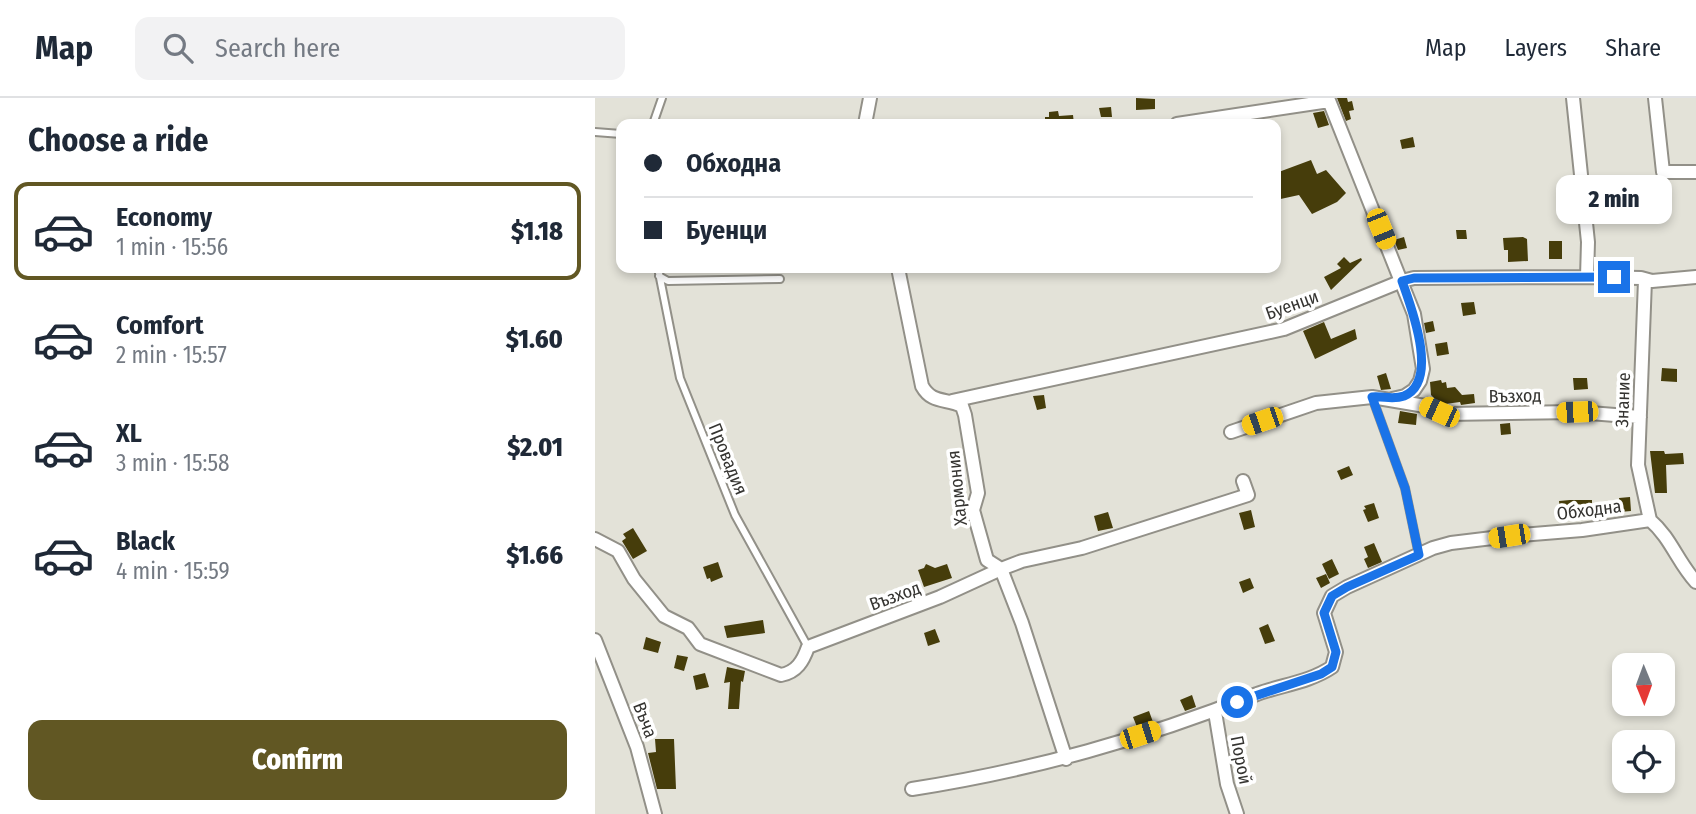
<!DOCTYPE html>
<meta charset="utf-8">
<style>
:root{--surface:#fff;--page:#f2f2f3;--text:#1f2937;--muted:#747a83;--line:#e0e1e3;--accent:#615723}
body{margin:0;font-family:"Fira Sans Condensed",sans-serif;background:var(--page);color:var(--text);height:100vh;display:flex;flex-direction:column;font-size:26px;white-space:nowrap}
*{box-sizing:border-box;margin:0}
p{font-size:23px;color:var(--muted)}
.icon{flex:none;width:38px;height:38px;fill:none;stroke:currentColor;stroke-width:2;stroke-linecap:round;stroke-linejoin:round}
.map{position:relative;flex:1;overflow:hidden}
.sheet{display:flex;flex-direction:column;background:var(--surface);width:595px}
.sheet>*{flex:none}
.banner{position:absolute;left:21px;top:21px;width:665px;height:154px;border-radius:14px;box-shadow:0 4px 10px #0003;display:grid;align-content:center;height:154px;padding:0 28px;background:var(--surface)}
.needle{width:46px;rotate:179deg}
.controls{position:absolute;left:1017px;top:555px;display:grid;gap:14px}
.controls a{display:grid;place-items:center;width:63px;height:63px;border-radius:14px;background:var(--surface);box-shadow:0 4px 10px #0003;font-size:35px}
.end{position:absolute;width:32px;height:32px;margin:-16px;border:9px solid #1a73e8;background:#fff;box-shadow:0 0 0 4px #fff}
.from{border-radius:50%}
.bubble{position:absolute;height:49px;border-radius:14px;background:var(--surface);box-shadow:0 4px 10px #0003;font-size:23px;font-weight:800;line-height:49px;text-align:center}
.car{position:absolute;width:21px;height:42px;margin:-21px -10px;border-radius:9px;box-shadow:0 0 5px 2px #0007;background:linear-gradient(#f5c518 24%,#345 0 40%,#f5c518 0 76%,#345 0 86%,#f5c518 0)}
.banner b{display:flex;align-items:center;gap:24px;height:66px;font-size:26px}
.banner b+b{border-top:2px solid var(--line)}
.banner i{width:18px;height:18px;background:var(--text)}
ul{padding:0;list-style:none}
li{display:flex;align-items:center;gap:21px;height:98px;margin:0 14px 10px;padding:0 14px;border:4px solid transparent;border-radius:14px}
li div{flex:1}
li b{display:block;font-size:26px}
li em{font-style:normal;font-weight:800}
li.current{border-color:var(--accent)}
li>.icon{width:63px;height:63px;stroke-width:1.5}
h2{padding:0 28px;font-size:32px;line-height:84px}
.action{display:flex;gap:14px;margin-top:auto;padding:14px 28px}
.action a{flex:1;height:80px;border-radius:14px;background:var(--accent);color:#fff;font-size:28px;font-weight:800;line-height:80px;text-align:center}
header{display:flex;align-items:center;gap:42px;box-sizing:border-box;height:98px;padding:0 35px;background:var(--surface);border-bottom:2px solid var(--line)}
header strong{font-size:33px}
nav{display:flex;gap:38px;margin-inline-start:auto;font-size:24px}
.search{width:490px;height:63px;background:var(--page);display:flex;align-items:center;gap:18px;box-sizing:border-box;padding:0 24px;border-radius:14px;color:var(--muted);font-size:26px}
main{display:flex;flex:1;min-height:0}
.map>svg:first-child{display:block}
.building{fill:#463d0b}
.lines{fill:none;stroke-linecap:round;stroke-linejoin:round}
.service-casing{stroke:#929088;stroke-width:10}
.minor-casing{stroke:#929088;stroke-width:16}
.service{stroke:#fff;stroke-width:6}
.minor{stroke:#fff;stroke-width:12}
.route{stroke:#1a73e8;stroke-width:9}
.labels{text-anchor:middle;stroke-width:7;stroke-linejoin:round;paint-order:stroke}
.street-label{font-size:18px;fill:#353431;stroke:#fff}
</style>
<header>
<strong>Map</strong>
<div class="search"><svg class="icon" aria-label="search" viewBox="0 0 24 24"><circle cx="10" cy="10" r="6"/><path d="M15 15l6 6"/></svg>Search here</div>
<nav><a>Map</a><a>Layers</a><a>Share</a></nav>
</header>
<main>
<section class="sheet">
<h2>Choose a ride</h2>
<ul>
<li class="current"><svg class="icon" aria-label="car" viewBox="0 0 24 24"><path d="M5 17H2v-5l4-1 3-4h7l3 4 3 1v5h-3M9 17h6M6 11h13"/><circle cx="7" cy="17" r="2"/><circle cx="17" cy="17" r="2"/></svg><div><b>Economy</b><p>1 min · 15:56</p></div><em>$1.18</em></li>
<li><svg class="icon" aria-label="car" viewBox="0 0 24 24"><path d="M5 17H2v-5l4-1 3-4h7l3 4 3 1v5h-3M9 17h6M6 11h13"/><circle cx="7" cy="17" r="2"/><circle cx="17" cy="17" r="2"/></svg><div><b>Comfort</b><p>2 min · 15:57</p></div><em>$1.60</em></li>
<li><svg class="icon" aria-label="car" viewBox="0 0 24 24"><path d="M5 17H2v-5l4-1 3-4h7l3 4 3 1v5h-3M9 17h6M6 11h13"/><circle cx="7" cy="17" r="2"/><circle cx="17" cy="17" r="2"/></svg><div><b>XL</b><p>3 min · 15:58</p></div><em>$2.01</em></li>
<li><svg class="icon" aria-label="car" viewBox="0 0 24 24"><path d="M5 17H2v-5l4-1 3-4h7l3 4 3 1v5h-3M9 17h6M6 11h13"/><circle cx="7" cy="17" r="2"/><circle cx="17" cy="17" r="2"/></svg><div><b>Black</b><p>4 min · 15:59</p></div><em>$1.66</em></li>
</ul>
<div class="action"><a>Confirm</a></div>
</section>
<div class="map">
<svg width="1101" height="716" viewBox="0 0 1101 716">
<rect width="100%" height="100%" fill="#e3e2d8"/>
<path class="building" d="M 541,0 L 560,1 L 560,11 L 541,12 Z
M 742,0 L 752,0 L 753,4 L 757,3 L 759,12 L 754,13 L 756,21 L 751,23 Z
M 516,9 L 517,19 L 506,19 L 504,10 Z
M 463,13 L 464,18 L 478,17 L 479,26 L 450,26 L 450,19 L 454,19 L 454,14 Z
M 729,13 L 734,27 L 723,30 L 718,15 Z
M 818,39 L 820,49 L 807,51 L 805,42 Z
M 716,62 L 722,76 L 731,72 L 751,95 L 742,104 L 717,116 L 704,97 L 681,102 L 681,75 Z
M 1039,98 L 1050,98 L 1051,109 L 1040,109 Z
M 861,132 L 871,132 L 872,141 L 862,141 Z
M 809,139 L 812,150 L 803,152 L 799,142 Z
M 928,139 L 932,141 L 933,163 L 913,164 L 913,152 L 909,152 L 908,140 Z
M 954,143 L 967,143 L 967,161 L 954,161 Z
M 749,159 L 755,165 L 766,160 L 767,162 L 736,192 L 729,179 L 746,170 L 742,166 Z
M 879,204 L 881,216 L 868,218 L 866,205 Z
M 838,223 L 840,233 L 831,235 L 829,225 Z
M 729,224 L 736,241 L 760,231 L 762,241 L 720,261 L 708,233 Z
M 852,244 L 854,256 L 842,258 L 840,246 Z
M 1067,270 L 1082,271 L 1082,284 L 1066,283 Z
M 791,275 L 796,291 L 786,292 L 782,278 Z
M 978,280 L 992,280 L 993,291 L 979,292 Z
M 846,282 L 847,285 L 851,284 L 852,290 L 860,289 L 867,297 L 879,296 L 880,305 L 866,307 L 865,304 L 850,306 L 842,303 L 836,297 L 835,284 Z
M 449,297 L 451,310 L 442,312 L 438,298 Z
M 805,313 L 822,316 L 821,327 L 803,325 Z
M 915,325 L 916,336 L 906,337 L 905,326 Z
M 1055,353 L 1069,353 L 1070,356 L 1088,355 L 1089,366 L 1071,367 L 1072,395 L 1060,395 Z
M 754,368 L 758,377 L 746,382 L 742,373 Z
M 1035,399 L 1036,413 L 1025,414 L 1024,400 Z
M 975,402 L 997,402 L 997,413 L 965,413 L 964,403 Z
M 779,405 L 784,420 L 773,424 L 768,412 L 771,411 L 769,408 Z
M 656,412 L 660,429 L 649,432 L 644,415 Z
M 513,414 L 518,430 L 503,433 L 499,418 Z
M 38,430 L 52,453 L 38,461 L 27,443 L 31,440 L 28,436 Z
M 779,445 L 787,464 L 773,470 L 769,461 L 773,459 L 769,449 Z
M 737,461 L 744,476 L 734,481 L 727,466 Z
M 123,464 L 128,479 L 116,484 L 115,480 L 112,481 L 108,469 Z
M 331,466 L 340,470 L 352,466 L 357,480 L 329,489 L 323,472 L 329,470 Z
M 731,476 L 735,485 L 726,490 L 721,480 Z
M 655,480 L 659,490 L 648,495 L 644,484 Z
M 168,522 L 170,535 L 132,540 L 129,528 Z
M 673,526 L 680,543 L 670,546 L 664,530 Z
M 340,531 L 345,544 L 333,548 L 329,535 Z
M 51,539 L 66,544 L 63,555 L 48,551 Z
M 82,557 L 93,559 L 89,573 L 79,570 Z
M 132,569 L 150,573 L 148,584 L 146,583 L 144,611 L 133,611 L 135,584 L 129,585 Z
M 110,575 L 114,589 L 101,592 L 98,578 Z
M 597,597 L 601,609 L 590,613 L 585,602 Z
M 554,613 L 558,624 L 542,629 L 538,619 Z
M 60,641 L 79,641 L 81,691 L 62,691 L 53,655 L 61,654 Z"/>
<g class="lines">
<g class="service-casing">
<path id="service" d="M 58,26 L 67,0
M 0,34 L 26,36
M 63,170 L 85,280 L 140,417 L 213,549
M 64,178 L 73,183 L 185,181
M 777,299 L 810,390 L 824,457"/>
</g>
<g class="minor-casing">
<path id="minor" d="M 733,0 L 819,216 L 828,271 L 825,283 L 819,292 L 810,298 L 797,301
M 978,0 L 993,144 L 992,179
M 1060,0 L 1068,74 L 1101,74
M 270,26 L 275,0
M 582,26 L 734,3
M 303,170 L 327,288 C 337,306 351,300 367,308 L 370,317 L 383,395 L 378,412 L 392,462 L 406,471 L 427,525 L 471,661
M 1050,182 L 1043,367 L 1055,422
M 357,303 L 689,231 L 807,183 L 819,180 L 992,179 L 1046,180 L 1057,183 L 1101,179
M 636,334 L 721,305 L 777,299 L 830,308 L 853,316 L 982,314 L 1045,319
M 0,441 L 23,453 L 39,481 L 69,518 L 93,530 L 105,546 L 186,577 C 202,574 208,563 213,549 L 345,499 L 406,471 L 427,463 L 487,450 L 653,397 L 648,383
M 0,542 L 42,649 L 60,716
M 620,614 L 632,686 L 642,716
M 317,691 C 439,672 548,641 662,596 C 687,587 715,584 737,569 L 741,554 L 729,515 L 737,498 L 752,489 L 838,450 L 856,445 L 914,438 L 987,432 L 1055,422 C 1076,440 1083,465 1101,484"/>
</g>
<use href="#service" class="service"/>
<use href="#minor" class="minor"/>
</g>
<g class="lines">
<path class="route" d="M 642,604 L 726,576 L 737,569 L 741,554 L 729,515 L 737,498 L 752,489 L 824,457 L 810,390 L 777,299 C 789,298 798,302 809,298 C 845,283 816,209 807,183 L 819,180 L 1019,179"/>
</g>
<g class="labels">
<g class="street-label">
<text transform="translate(697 207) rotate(-20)" y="6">Буенци</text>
<text transform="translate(920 298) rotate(-1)" y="6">Възход</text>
<text transform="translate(1028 302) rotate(-88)" y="6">Знание</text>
<text transform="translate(133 361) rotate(68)" y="6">Провадия</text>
<text transform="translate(362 390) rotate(-96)" y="6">Хармония</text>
<text transform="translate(994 412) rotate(-7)" y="6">Обходна</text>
<text transform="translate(300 498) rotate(-20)" y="6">Възход</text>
<text transform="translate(50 622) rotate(69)" y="6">Въча</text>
<text transform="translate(646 662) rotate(79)" y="6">Порой</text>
</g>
</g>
</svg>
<div class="controls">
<a><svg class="needle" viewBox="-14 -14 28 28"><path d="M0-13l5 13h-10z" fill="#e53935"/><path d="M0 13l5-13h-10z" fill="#747a83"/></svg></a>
<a><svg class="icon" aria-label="locate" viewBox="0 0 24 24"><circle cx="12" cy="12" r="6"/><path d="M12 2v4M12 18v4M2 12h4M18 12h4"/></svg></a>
</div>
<i class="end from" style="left:642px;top:604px"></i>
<i class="end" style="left:1019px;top:179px"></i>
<div class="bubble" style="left:961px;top:77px;width:116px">2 min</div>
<i class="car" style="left:786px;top:131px;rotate:158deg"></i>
<i class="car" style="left:844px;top:314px;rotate:294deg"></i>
<i class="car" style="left:982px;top:314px;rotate:268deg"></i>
<i class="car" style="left:667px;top:323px;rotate:251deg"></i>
<i class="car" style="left:914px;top:438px;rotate:261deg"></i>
<i class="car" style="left:545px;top:637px;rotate:72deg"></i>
<div class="banner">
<b><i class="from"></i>Обходна</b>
<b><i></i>Буенци</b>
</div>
</div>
</main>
